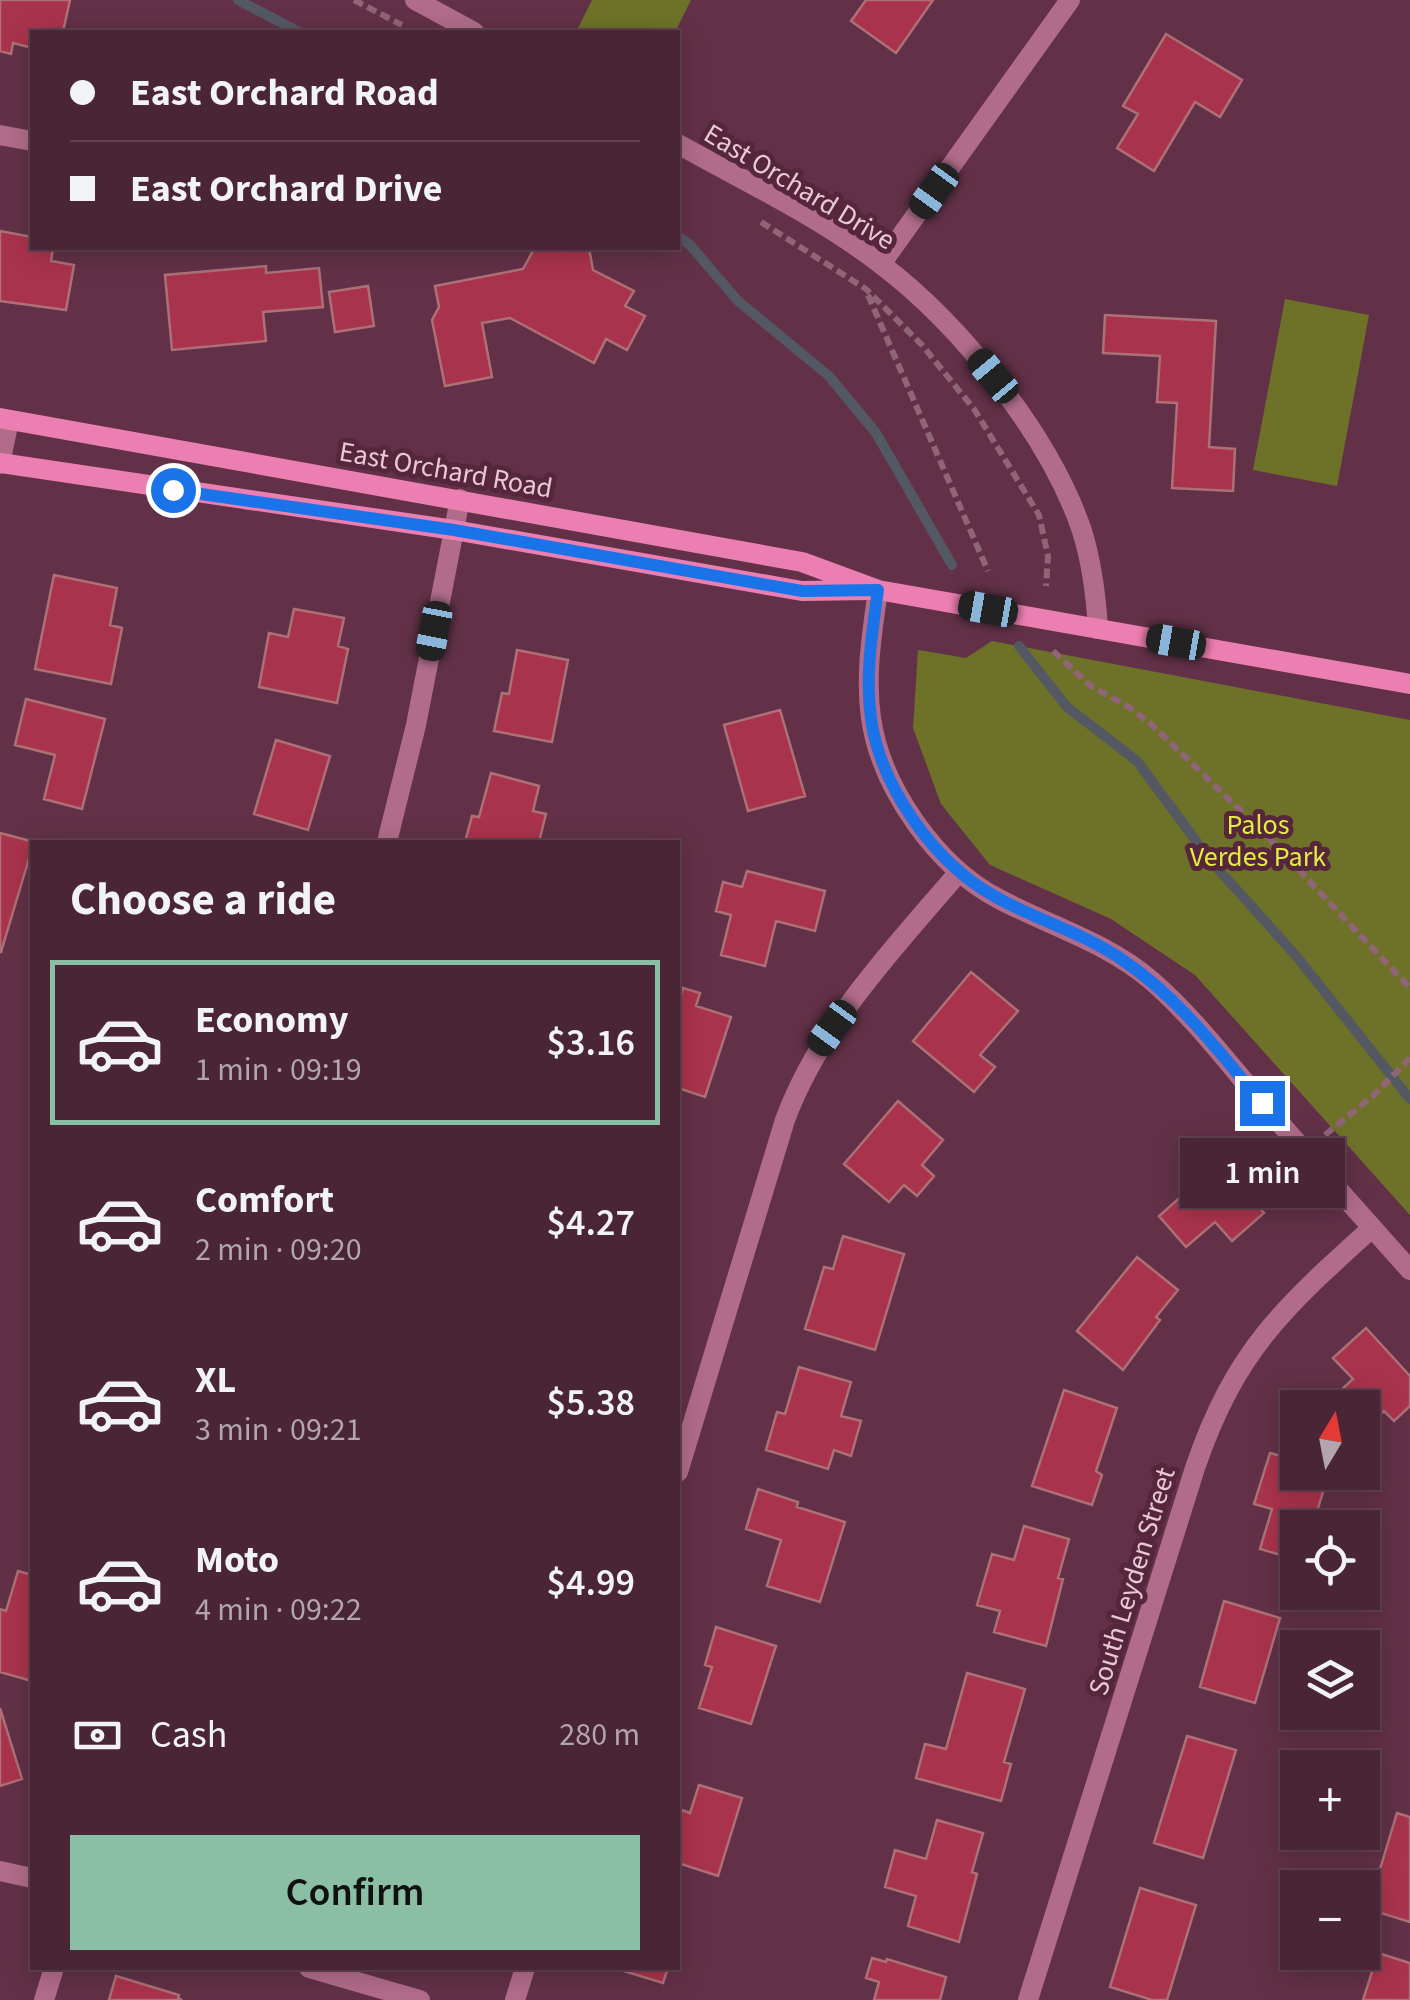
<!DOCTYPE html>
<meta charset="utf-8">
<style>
:root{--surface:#4a2535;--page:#543141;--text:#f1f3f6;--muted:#b2a5ad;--line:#614250;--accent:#8abfa5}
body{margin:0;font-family:"Source Sans 3",sans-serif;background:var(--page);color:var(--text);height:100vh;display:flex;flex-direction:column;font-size:38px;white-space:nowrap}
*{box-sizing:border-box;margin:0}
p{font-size:32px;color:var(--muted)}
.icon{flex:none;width:55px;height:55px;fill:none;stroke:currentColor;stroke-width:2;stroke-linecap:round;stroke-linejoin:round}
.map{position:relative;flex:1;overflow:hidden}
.sheet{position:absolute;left:30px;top:840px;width:650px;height:1130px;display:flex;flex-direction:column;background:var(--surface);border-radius:0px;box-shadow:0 5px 25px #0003,0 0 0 2px var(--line)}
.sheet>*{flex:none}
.banner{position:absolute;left:30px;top:30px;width:650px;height:220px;border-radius:0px;box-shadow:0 5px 25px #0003,0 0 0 2px var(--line);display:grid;align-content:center;height:220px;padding:0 40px;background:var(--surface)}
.needle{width:65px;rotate:10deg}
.buttons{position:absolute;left:1280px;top:1390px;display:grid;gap:20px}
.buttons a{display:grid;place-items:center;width:100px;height:100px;border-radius:0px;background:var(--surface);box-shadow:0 5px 25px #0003,0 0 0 2px var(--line);font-size:50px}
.end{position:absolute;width:45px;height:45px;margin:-22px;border:12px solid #1a73e8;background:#fff;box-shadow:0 0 0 5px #fff}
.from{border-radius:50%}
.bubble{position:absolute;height:70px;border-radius:0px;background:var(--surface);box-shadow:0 5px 25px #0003,0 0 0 2px var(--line);font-size:32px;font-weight:600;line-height:70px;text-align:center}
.car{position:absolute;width:30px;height:60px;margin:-30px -15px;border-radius:12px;box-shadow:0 0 8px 2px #0007;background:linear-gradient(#222 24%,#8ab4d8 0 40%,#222 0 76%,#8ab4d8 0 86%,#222 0)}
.banner b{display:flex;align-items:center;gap:35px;height:95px;font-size:38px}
.banner b+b{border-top:2px solid var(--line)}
.banner i{width:25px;height:25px;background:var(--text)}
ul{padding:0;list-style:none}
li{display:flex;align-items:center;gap:30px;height:165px;margin:0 20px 15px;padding:0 20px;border:5px solid transparent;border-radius:0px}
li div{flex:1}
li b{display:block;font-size:38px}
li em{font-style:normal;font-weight:600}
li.on{border-color:var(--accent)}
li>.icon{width:90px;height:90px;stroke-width:1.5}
h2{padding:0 40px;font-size:45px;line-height:120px}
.pay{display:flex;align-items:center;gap:25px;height:110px;padding:0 40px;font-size:38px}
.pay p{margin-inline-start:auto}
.action{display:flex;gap:20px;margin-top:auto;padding:20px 40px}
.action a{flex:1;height:115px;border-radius:0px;background:var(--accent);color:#111;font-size:40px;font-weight:600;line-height:115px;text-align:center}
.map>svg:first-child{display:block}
.green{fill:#6e7229}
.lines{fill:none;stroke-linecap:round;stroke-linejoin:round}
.stream{stroke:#545863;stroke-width:10}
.building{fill:#a9334c;stroke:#ad7077;stroke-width:2.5}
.path{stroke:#906578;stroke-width:6;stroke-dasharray:10 5;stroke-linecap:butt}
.minor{stroke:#b16c8a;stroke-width:20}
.secondary{stroke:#ec7fb1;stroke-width:20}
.route{stroke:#1a73e8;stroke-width:12}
.labels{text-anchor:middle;stroke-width:10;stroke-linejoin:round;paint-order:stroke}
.street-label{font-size:28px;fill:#e8c9d5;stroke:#56263d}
.park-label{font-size:28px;fill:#e4ec40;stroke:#56263d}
</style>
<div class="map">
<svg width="1410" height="2000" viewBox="0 0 1410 2000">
<rect width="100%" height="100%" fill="#623147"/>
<path class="green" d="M 592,0 L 691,0 L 675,32 L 576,32 Z
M 1285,299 L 1369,315 L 1337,486 L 1253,470 Z
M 992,641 L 1410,720 L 1410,1215 L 1195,975 L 1111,919 L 990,865 L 941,804 L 913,728 L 918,650 L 966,658 Z"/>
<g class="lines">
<path class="stream" d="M 238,0 L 299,32
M 678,236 L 690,245 L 738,301 L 829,376 L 876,433 L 952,565
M 1019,646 L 1067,707 L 1137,761 L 1210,860 L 1297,957 L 1410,1099"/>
</g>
<path class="building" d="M 0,0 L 70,0 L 63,32 L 32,32 L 32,48 L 13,43 L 11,54 L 0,51 Z
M 866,0 L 933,0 L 896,53 L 851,21 Z
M 1166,34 L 1242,80 L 1220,117 L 1195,102 L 1154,171 L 1117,148 L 1138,114 L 1123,106 Z
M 0,231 L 32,237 L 32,248 L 53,248 L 51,261 L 74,265 L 66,310 L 0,301 Z
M 554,248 L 560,251 L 589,248 L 593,270 L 634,291 L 625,306 L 645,316 L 627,350 L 606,339 L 594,363 L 510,318 L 482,323 L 492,377 L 445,386 L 432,320 L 439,307 L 435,286 L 523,269 L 534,249 Z
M 266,266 L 266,273 L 319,268 L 323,307 L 263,312 L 266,341 L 172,350 L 165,275 Z
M 368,286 L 374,326 L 335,332 L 329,292 Z
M 1105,315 L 1216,321 L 1209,447 L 1235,449 L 1233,491 L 1172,488 L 1177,403 L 1157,402 L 1160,356 L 1103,353 Z
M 54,575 L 117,588 L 110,625 L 122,628 L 111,684 L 35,669 Z
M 294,609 L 344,618 L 338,646 L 348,649 L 337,703 L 259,687 L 269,633 L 288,637 Z
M 517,650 L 568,660 L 552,742 L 494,731 L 502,693 L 509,694 Z
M 26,699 L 105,719 L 82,809 L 44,799 L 55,755 L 15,745 Z
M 780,710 L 805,796 L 748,811 L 724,725 Z
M 276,740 L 330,756 L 308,830 L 254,814 Z
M 491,773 L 539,786 L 533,811 L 546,814 L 539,842 L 465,842 L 472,816 L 479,817 Z
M 0,833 L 34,842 L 1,952 L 0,952 Z
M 747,871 L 825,891 L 815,931 L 776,921 L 765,966 L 721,955 L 731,915 L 716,911 L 723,882 L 742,887 Z
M 971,972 L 1018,1011 L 980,1055 L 995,1067 L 974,1092 L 913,1041 Z
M 683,988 L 700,993 L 696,1006 L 731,1017 L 705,1097 L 678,1088 L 678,1004 Z
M 898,1101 L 943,1140 L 922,1165 L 934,1176 L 917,1196 L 904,1185 L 889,1202 L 844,1164 Z
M 1220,1162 L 1264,1213 L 1232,1241 L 1215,1222 L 1186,1247 L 1159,1216 Z
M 843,1236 L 904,1254 L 875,1350 L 805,1329 L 824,1267 L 833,1269 Z
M 1137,1257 L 1178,1290 L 1156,1317 L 1160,1320 L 1123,1370 L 1077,1331 Z
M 1366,1328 L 1410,1376 L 1410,1406 L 1394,1421 L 1384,1411 L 1362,1431 L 1362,1408 L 1325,1405 L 1353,1379 L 1333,1358 Z
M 799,1367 L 851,1382 L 841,1416 L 861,1421 L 851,1456 L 834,1450 L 828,1469 L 766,1450 L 777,1412 L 785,1414 Z
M 1064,1390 L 1117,1408 L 1096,1471 L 1102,1475 L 1092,1505 L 1032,1486 Z
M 1270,1453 L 1298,1461 L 1298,1472 L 1329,1472 L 1312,1528 L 1298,1528 L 1298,1560 L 1260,1549 L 1272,1509 L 1254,1504 Z
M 758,1489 L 798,1502 L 797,1507 L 845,1522 L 820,1602 L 767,1586 L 781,1540 L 746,1529 Z
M 1024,1526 L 1069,1539 L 1058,1578 L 1063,1579 L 1046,1646 L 994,1632 L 1000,1611 L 977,1605 L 992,1554 L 1014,1560 Z
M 18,1571 L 32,1575 L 32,1681 L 0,1672 L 0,1609 L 6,1611 Z
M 1224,1601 L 1280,1618 L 1255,1703 L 1200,1687 Z
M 716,1627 L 776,1646 L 751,1724 L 699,1708 L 712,1667 L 705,1665 Z
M 967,1673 L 1025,1689 L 1004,1762 L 1011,1764 L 1001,1801 L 916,1778 L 925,1744 L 946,1749 Z
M 0,1708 L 22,1779 L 0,1786 Z
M 1187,1736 L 1236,1750 L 1203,1858 L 1154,1843 Z
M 699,1785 L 742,1798 L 718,1876 L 678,1863 L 678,1823 L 682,1810 L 690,1813 Z
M 1397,1813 L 1410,1817 L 1410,1922 L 1368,1909 Z
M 937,1820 L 983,1833 L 972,1872 L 977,1874 L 959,1942 L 908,1926 L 916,1896 L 885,1887 L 895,1850 L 926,1859 Z
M 1140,1888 L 1196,1905 L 1167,2000 L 1152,2000 L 1110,1987 Z
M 1378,1953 L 1410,1963 L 1410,2000 L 1363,2000 Z
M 872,1958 L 886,1962 L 887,1959 L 946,1977 L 940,2000 L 874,2000 L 879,1982 L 866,1978 Z
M 614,1968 L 668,1968 L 663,1983 Z
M 116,1976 L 179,1995 L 178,1998 L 182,2000 L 109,2000 Z"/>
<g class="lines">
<path class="path" d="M 354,0 L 402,25
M 761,222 L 866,289 L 922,345 L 974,409 L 1039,515 L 1048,556 L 1046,586
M 868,295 L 988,571
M 1053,651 L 1091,686 L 1129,707 L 1152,725 L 1263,832 L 1410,988
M 1325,1135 L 1376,1093 L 1410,1058"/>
<path class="minor" d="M 415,0 L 474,32
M 0,135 L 32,141
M 678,144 C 746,182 820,217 882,265 C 961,325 1050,436 1082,531 C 1092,563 1096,595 1098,629
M 881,264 L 1070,0
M 0,464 L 9,420
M 878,590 C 872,633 865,675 871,718 C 881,788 937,867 999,899 C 1050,926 1107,942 1152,981 C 1192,1016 1225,1059 1259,1099 C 1309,1157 1359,1213 1410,1270
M 387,842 L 416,725 L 460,499
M 678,1472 L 785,1120 C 820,1025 894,948 959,872
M 0,1871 L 32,1878
M 309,1968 L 420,2000
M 44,2000 L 54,1968
M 515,2000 L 525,1968
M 1028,2000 L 1195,1468 C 1235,1351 1283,1308 1372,1228"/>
<path class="secondary" d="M 0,418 L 802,562 L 878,590 L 1410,684
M 0,463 L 454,530 L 802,591 L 871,590"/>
</g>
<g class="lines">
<path class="route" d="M 173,490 L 454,530 L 802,591 L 878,590 C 872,633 865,676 871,719 C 881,788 935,863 994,896 C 1036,920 1084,933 1124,961 C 1179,998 1220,1053 1262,1103"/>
</g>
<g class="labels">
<g class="street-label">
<text transform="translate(800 186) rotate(31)" y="10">East Orchard Drive</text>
<text transform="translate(446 469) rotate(10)" y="10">East Orchard Road</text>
<text transform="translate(1131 1581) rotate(-73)" y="10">South Leyden Street</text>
</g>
<g class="park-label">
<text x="1258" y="834">Palos<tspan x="1258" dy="32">Verdes Park</tspan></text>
</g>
</g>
</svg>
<div class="buttons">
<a><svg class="needle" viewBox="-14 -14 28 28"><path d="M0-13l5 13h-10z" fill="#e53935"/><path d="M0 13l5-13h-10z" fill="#b2a5ad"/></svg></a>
<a><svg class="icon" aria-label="locate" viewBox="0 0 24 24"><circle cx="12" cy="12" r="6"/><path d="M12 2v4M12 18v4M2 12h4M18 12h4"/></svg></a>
<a><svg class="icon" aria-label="layers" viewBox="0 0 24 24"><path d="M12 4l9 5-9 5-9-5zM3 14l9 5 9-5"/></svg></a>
<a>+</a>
<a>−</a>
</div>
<i class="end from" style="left:173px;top:490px"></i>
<i class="end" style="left:1262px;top:1103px"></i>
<div class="bubble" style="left:1180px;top:1138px;width:165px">1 min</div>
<i class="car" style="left:934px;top:191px;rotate:216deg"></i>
<i class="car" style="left:993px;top:376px;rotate:320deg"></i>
<i class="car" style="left:988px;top:609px;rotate:280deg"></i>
<i class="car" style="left:434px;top:631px;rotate:191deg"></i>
<i class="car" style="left:1176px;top:642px;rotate:280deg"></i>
<i class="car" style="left:832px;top:1028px;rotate:216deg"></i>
<div class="banner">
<b><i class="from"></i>East Orchard Road</b>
<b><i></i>East Orchard Drive</b>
</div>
<section class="sheet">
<h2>Choose a ride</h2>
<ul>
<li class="on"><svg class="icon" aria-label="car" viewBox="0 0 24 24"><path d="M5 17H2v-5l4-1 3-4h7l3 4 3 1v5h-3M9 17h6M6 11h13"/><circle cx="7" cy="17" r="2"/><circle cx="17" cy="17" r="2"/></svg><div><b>Economy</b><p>1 min · 09:19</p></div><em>$3.16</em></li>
<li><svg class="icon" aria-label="car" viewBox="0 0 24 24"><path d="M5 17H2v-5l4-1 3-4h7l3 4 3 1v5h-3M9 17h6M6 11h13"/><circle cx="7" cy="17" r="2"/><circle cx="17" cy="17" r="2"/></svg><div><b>Comfort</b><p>2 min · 09:20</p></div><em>$4.27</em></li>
<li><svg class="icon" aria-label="car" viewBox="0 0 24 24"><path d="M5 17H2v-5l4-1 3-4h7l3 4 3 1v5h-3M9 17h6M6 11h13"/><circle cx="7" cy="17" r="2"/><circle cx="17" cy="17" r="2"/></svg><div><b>XL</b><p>3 min · 09:21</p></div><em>$5.38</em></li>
<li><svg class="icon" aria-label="car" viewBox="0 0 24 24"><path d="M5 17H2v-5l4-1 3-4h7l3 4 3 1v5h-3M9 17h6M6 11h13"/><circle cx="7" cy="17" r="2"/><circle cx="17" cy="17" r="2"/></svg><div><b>Moto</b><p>4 min · 09:22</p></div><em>$4.99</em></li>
</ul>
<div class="pay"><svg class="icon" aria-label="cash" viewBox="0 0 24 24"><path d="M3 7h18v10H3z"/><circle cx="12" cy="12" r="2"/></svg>Cash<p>280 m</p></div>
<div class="action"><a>Confirm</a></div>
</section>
</div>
